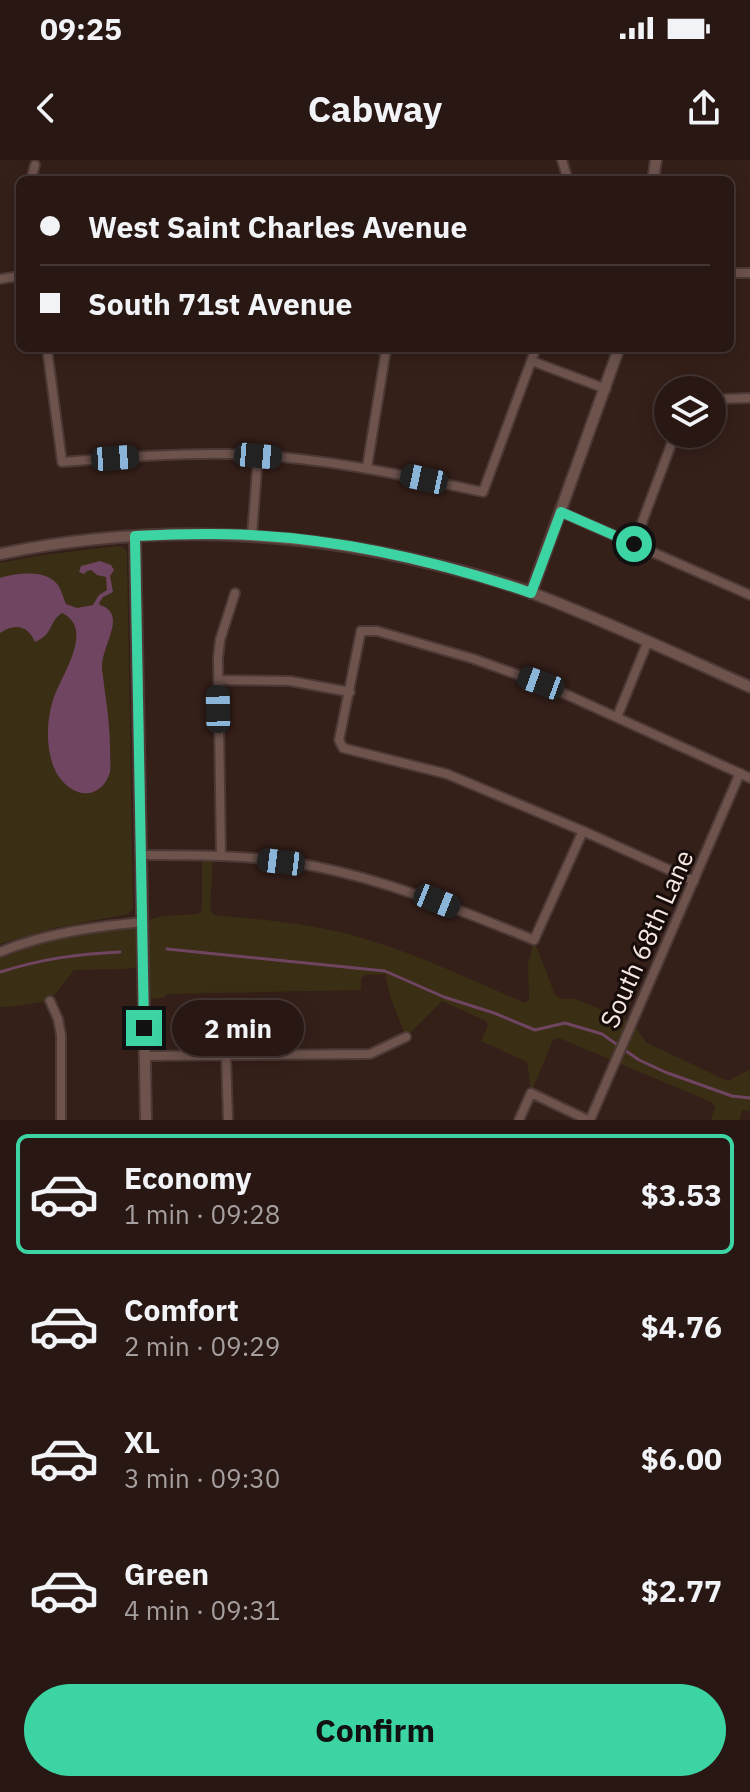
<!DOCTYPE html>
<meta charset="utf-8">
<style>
:root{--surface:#281713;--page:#30201c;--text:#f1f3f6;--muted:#a59fa0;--line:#443633;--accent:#3dd4a3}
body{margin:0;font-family:"IBM Plex Sans",sans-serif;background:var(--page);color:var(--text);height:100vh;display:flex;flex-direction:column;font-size:30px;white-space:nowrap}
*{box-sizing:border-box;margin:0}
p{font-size:26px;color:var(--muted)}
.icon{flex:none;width:44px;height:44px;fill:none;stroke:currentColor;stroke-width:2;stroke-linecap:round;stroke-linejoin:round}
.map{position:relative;height:960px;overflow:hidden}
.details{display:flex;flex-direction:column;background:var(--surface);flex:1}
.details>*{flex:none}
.guide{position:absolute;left:16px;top:16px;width:718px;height:176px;border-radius:12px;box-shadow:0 4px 20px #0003,0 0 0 2px var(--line);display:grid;align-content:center;height:176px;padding:0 24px;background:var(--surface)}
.fabs{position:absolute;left:654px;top:216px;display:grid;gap:16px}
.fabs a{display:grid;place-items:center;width:72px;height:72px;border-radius:50%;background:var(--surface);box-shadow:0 4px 20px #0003,0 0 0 2px var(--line);font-size:40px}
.end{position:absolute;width:36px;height:36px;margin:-18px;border:10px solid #3dd4a3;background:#111;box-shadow:0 0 0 4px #111}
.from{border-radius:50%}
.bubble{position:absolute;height:56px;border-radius:28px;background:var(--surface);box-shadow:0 4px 20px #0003,0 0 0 2px var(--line);font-size:26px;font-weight:700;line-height:56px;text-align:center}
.car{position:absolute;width:24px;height:48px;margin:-24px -12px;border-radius:10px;box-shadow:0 0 6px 2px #0007;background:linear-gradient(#222 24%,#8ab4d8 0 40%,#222 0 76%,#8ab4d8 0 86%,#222 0)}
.guide b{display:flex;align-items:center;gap:28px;height:76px;font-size:30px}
.guide b+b{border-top:2px solid var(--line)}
.guide i{width:20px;height:20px;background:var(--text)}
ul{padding:14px 0 0;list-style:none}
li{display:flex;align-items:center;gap:24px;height:120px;margin:0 16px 12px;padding:0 8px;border:4px solid transparent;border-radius:12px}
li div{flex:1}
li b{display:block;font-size:30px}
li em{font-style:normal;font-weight:700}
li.selected{border-color:var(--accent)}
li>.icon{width:72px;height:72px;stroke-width:1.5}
.button{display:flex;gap:16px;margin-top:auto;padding:16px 24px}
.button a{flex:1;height:92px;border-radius:48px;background:var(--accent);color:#111;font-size:32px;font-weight:700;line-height:92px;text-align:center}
.status{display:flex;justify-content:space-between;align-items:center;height:56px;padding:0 40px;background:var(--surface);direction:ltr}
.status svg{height:22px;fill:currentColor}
header{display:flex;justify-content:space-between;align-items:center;height:104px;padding:0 24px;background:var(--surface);font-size:36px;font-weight:700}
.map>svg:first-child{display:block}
.green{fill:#3a2e14}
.water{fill:#6f4561}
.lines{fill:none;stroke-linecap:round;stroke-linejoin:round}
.stream{stroke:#6f4561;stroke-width:3}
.minor-casing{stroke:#4c3936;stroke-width:12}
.tertiary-casing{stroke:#4c3936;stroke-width:14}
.minor{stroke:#6e534d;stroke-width:8}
.tertiary{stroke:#6e534d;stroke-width:10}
.route{stroke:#3dd4a3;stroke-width:10}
.labels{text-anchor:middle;stroke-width:6;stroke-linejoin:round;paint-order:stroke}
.street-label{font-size:26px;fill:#f7e7e3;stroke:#160c09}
</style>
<div class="status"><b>09:25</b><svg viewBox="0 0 49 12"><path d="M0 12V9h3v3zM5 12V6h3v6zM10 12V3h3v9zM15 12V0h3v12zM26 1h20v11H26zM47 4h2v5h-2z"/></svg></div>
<header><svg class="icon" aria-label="back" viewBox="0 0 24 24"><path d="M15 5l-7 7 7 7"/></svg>Cabway<svg class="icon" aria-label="share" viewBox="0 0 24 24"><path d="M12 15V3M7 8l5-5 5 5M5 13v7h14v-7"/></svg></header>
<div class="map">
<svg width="750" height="960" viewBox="0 0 750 960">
<rect width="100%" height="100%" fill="#351f19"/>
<path class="green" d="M 117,386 C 123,387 126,388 127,394 L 133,749 L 128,754 L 54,768 L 0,784 L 0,403 L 37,396 Z
M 202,695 L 213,695 L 210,749 L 214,755 C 259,759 304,763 348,774 C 409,790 467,818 525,843 L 529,840 L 528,804 L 534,780 L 555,835 L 561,839 L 576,839 L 632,863 L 647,883 L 728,921 L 750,909 L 750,951 L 742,950 L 740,960 L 711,960 L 715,947 L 711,942 L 559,878 L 553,880 L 531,933 L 527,902 L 481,881 L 488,865 L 486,861 L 442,841 L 406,877 L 390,836 L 385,814 L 365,815 L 361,819 L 361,830 L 167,834 L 163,838 L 143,839 L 142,807 L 123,809 L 74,810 L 50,841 C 33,843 17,847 0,847 L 0,792 L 45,777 L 142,762 L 162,756 L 198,754 L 202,750 Z"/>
<path class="water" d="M 100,401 L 111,405 L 114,410 L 110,416 L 113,432 L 103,437 L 99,443 L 100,445 C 129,454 100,487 102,509 C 105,535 110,561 110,588 C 110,595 111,605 110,612 C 106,627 93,637 78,632 C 44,619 44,568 53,540 C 60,517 96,469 62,453 C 49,461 54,473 37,481 L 35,482 C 28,465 14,463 0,473 L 0,418 C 17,413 46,409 58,425 C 62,431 63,438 66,444 L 77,448 L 93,445 L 99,435 L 107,430 L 106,417 L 97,415 L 91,410 L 87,411 L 84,414 L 79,412 L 81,406 Z"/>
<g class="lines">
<path class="stream" d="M 167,789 L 385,811 L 444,837 L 494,853 L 535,870 L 565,863 L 602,874 L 639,900 L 665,912 L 732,936 L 750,938
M 0,812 C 42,799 76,794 120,792"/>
<g class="minor-casing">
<path id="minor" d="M 562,0 L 568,20
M 31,20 L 35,5
M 730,113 L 750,113
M 0,119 L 20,116
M 47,188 L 62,302 C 117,298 172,293 228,294 C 315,296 399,314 483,332 L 536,188
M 532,201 L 606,229
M 712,241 L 721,239 L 750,238
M 367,307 L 386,190 L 376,188
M 561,352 L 750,435
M 252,375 L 258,296
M 634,384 L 675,274
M 218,520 L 290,521 L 350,532
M 617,557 L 648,481
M 221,694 L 218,499 L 220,480 L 235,433
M 141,695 C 199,695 256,695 313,706 C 390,721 462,751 534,780 L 583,671
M 694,721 L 583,671 L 447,614 L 343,588 L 339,580 L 361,471 L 377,471 L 474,499 L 541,523 L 750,618
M 0,792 C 46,773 94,767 142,762
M 50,841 L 58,859 L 61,875 L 61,960
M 226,895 L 228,960
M 144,896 L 370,894 L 406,877
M 519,960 L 531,933 L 588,960
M 590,960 L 740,613"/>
</g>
<g class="tertiary-casing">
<path id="tertiary" d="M 653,20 L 656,0
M 135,376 L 146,960
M 0,394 C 143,364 292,369 433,404 C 467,412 500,421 532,433 C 606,461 678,495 750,527
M 531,433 L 619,188"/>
</g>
<use href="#minor" class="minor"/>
<use href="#tertiary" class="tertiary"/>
</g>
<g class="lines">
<path class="route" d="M 144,868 L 135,376 C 174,374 212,373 251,375 C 347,380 441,402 531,433 L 561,352 L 634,384"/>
</g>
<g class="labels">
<g class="street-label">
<text transform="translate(647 779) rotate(-66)" y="9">South 68th Lane</text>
</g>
</g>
</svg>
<div class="fabs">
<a><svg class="icon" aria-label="layers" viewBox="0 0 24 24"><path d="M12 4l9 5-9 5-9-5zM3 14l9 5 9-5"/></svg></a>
</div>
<i class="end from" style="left:634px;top:384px"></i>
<i class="end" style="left:144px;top:868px"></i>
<div class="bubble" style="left:172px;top:840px;width:132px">2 min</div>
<i class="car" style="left:258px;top:296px;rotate:95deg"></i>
<i class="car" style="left:115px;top:298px;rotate:86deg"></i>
<i class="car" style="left:424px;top:319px;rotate:282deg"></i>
<i class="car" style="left:541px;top:523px;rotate:290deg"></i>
<i class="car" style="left:218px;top:549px;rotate:359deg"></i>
<i class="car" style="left:281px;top:702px;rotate:277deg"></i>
<i class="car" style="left:437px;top:741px;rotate:112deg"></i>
<div class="guide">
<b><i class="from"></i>West Saint Charles Avenue</b>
<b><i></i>South 71st Avenue</b>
</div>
</div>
<section class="details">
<ul>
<li class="selected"><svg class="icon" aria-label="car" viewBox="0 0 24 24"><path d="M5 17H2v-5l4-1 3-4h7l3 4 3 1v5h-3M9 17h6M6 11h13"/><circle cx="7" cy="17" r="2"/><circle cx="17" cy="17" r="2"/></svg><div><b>Economy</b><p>1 min · 09:28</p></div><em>$3.53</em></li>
<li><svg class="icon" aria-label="car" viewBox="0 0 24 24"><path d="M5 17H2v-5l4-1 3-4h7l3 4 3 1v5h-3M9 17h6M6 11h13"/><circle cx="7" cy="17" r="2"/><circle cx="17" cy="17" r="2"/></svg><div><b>Comfort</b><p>2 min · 09:29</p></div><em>$4.76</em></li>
<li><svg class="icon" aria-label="car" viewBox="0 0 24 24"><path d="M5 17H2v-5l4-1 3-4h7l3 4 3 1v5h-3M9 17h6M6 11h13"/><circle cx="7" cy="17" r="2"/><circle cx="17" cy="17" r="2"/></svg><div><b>XL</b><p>3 min · 09:30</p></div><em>$6.00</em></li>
<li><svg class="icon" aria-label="car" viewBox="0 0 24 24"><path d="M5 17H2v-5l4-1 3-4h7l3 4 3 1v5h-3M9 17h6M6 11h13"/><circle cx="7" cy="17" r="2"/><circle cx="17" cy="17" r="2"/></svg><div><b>Green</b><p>4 min · 09:31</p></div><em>$2.77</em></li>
</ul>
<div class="button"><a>Confirm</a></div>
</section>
